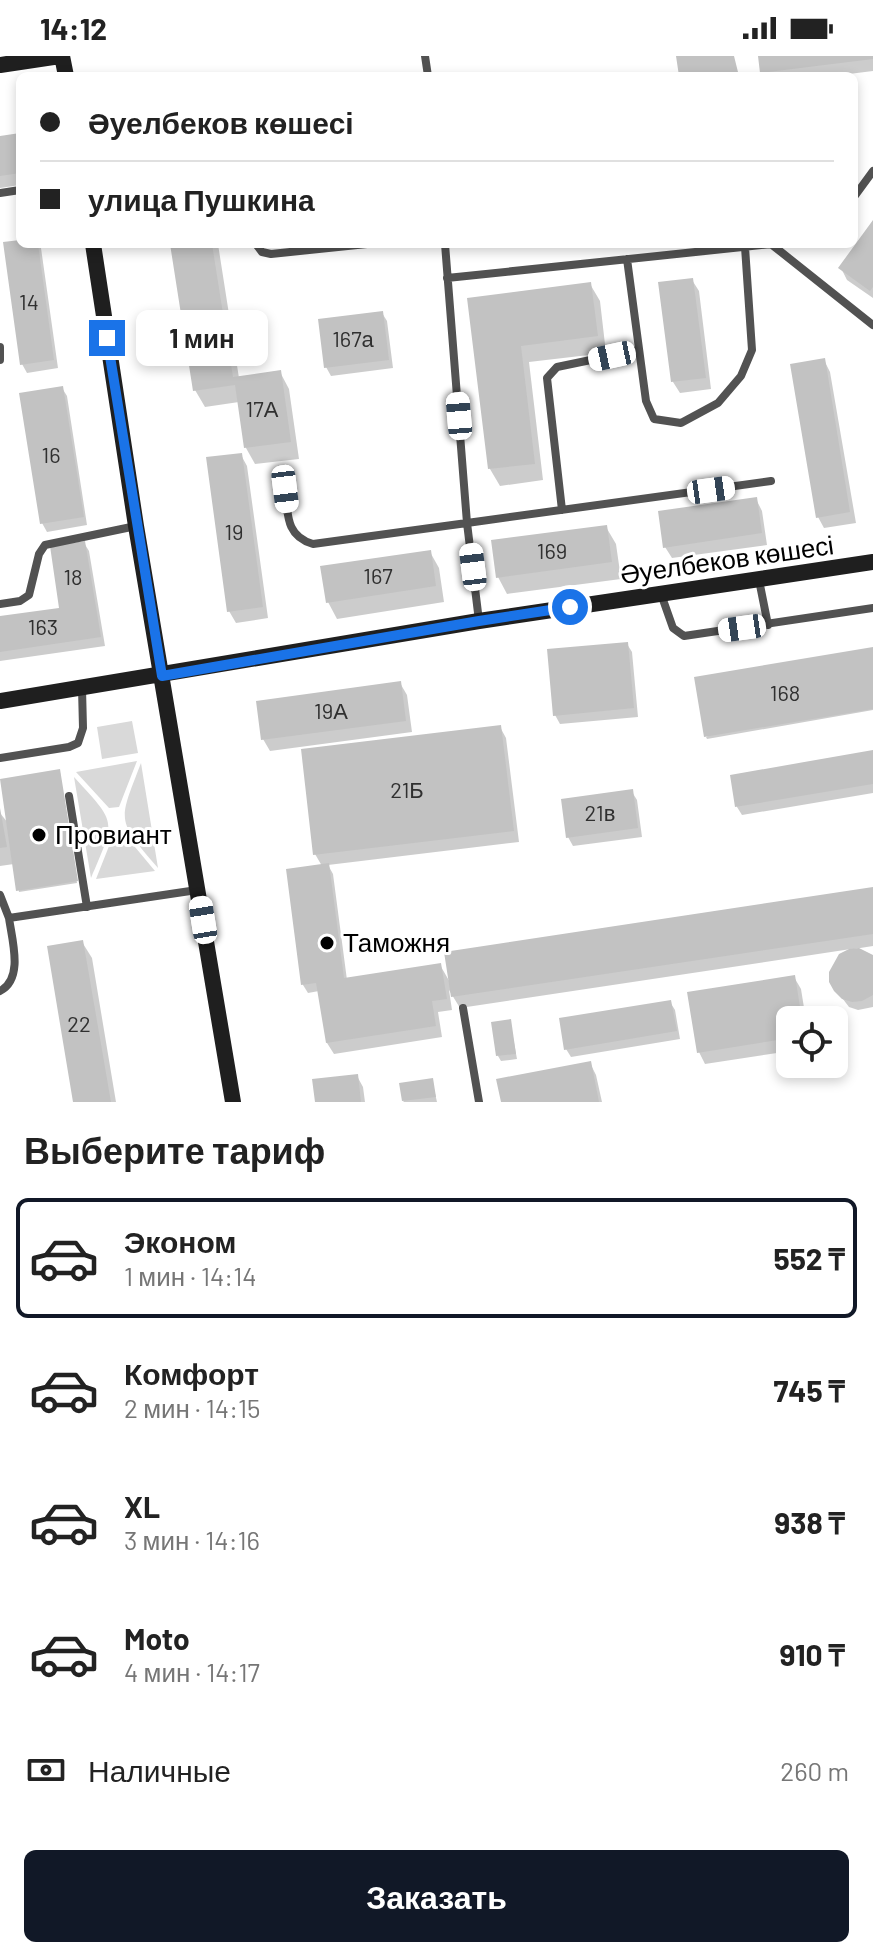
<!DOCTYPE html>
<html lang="ru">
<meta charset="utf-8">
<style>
:root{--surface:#fff;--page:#f6f6f6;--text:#222;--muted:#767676;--line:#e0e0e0;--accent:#111827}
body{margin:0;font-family:Barlow,sans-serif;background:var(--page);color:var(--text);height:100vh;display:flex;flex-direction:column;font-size:30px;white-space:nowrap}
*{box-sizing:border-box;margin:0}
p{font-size:26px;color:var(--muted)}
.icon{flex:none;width:44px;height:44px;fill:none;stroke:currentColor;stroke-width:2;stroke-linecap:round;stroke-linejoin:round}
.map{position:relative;height:1046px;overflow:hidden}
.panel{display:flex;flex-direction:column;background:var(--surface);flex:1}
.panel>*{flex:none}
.top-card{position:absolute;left:16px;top:16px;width:842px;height:176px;border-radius:12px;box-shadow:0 4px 12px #0003;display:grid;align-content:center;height:176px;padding:0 24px;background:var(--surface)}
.tools{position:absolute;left:776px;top:950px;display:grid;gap:16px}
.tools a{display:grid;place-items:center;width:72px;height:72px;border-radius:12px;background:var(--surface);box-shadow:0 4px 12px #0003;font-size:40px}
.end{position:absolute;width:36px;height:36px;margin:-18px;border:10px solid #1a73e8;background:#fff;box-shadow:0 0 0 4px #fff}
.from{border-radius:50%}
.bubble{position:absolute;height:56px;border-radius:12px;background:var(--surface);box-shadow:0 4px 12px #0003;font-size:26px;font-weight:700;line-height:56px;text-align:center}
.car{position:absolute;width:24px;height:48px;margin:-24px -12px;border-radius:10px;box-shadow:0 0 6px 2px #0007;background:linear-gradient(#fff 24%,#345 0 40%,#fff 0 76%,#345 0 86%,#fff 0)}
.top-card b{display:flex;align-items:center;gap:28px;height:76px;font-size:30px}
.top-card b+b{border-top:2px solid var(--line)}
.top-card i{width:20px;height:20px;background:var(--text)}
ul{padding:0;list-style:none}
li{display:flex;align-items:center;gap:24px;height:120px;margin:0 16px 12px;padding:0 8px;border:4px solid transparent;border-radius:12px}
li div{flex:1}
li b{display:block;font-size:30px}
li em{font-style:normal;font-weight:700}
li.selected{border-color:var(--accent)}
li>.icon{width:72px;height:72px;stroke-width:1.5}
h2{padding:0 24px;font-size:36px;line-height:96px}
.pay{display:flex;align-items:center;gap:20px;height:88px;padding:0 24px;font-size:30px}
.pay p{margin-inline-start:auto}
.cta{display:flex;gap:16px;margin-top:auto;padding:16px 24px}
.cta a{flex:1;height:92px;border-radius:12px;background:var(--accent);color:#fff;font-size:32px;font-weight:700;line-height:92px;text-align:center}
.status{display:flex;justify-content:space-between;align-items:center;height:56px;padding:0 40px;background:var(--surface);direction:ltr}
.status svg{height:22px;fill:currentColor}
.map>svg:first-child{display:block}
.green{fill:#d9d9d9}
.shadow{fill:#0003}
.building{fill:#c2c2c2}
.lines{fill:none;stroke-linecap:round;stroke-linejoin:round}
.lane{stroke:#525252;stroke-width:8}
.secondary{stroke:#1f1f1f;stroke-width:16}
.route{stroke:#1a73e8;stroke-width:10}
.poi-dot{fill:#000;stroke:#fff;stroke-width:3}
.labels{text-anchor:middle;stroke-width:6;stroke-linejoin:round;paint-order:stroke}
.number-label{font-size:22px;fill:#303030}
.street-label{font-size:26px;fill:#000;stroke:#fff}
.poi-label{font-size:26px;fill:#000;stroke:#fff;text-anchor:start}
</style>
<div class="status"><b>14:12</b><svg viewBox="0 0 49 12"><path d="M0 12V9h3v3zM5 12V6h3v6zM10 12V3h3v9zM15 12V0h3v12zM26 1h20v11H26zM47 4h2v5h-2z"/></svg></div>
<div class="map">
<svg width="873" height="1046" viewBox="0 0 873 1046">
<rect width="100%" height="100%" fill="#fff"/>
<path class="green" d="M 132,665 L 138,697 L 102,703 L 97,671 Z
M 137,705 L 119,751 L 109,752 L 76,716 Z
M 141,707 L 158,812 C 116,763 118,767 141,707 Z
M 74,721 C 117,768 116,763 91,822 Z
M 125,779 L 155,815 L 96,823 L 113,780 Z"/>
<path class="shadow" d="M 760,0 L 873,0 L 873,15 L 833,20 L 764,20 Z
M 20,79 L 20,129 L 0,132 L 0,82 Z
M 873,168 L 873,242 L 847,224 L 841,212 Z
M 20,186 L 20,188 L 39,188 L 41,192 L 58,312 L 27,317 L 22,308 L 5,188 Z
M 172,188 L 218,188 L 239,322 L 280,316 L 289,333 L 299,403 L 255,408 L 246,392 L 239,346 L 205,351 L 195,334 Z
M 692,224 L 699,235 L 711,333 L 680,337 L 673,326 Z
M 590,228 L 600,245 L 606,297 L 529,306 L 543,424 L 500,430 L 490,413 L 469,243 Z
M 382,257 L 387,265 L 393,312 L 331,320 L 326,311 Z
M 824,304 L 830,316 L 856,467 L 824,472 L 818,461 Z
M 62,332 L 67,340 L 87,469 L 47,476 L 42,467 Z
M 241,399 L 247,410 L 268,562 L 236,567 L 229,555 Z
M 756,443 L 762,455 L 767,489 L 672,502 L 665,491 Z
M 606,471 L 616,488 L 621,523 L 507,538 L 498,521 Z
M 84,487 L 89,495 L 105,590 L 0,605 L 0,562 L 61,553 Z
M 430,496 L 439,512 L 444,546 L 337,563 L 328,546 Z
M 627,588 L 632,596 L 638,661 L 560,668 L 555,659 Z
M 873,593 L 873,654 L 707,683 L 706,681 Z
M 400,627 L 407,639 L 412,676 L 270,695 L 263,683 Z
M 500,671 L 506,682 L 519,786 L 328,809 L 333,818 L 347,924 L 440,909 L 451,928 L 873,832 L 873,890 L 854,893 L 873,902 L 873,951 L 858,954 L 849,951 L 836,934 L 851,893 L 460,952 L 449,934 L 452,954 L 438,956 L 442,981 L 334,998 L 327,987 L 319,935 L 308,937 L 303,929 L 288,814 L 322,810 L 315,798 Z
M 873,696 L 873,737 L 742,759 L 737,751 L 732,720 Z
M 60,717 L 77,827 L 19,836 L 14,808 L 0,810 L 0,757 L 8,767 Z
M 632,736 L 637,744 L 642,781 L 573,790 L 568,781 Z
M 82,886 L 92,902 L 116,1046 L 75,1046 Z
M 794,921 L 801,933 L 806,964 L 790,964 L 790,995 L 705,1008 L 699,996 Z
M 670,946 L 675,954 L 680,983 L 571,1001 L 566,993 Z
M 510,965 L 517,1003 L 501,1005 L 498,1000 Z
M 590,1007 L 596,1019 L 602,1046 L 503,1046 Z
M 357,1020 L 363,1031 L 365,1046 L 317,1046 Z
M 432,1024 L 437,1046 L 404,1046 L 403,1045 Z"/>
<path class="building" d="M 676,0 L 734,0 L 739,20 L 679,20 Z
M 758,0 L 873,0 L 873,3 L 760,17 Z
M 20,77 L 20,117 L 0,120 L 0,80 Z
M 873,164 L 873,231 L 870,235 L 838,212 Z
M 20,184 L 20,188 L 38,188 L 54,304 L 20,309 L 3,186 Z
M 170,188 L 212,188 L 233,321 L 281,314 L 291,386 L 244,392 L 235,329 L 193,335 Z
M 693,222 L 706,322 L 671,326 L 658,226 Z
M 591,226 L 598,280 L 521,290 L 535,408 L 488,413 L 467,242 Z
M 383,255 L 389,304 L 324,312 L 318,263 Z
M 825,302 L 850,456 L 816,462 L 790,308 Z
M 63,330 L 84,461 L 40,468 L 19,337 Z
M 242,397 L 263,551 L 227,556 L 206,401 Z
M 757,441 L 762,477 L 663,492 L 658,455 Z
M 607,469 L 612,506 L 496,522 L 491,484 Z
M 85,485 L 101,581 L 0,596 L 0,560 L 59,552 L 50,490 Z
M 431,494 L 436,530 L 326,547 L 320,510 Z
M 628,586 L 634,652 L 553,660 L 547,593 Z
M 873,591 L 873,653 L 704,681 L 694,621 Z
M 401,625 L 406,665 L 261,684 L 256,645 Z
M 501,669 L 514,775 L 313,799 L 301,693 Z
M 873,694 L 873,728 L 735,751 L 730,719 Z
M 60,713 L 78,825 L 16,835 L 0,723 Z
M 633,733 L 638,772 L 566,782 L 561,743 Z
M 0,752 L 7,791 L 0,792 Z
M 329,807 L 344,922 L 441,907 L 447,943 L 432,945 L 436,970 L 326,987 L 316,927 L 301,929 L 286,813 Z
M 873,831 L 873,878 L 451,941 L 444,896 Z
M 83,884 L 111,1046 L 73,1046 L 47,890 Z
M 859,892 L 873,899 L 873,939 L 862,945 L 852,946 L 842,943 L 834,935 L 829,926 L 829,916 L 839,898 L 849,893 Z
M 795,919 L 802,964 L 790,964 L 790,982 L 697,997 L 687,936 Z
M 671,944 L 677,975 L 564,994 L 559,962 Z
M 511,963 L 516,998 L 496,1000 L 491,966 Z
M 591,1005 L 599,1046 L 501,1046 L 496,1023 Z
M 358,1018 L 361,1046 L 315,1046 L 312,1023 Z
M 433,1022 L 436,1041 L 402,1045 L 399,1027 Z"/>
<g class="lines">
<path class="lane" d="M 425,0 L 428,20
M 0,137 L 20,134
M 854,141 L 873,115
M 256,188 L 262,196 L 271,198 L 367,188
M 771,188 L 873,269
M 627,203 L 646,345 L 654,363 L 681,367 L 718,347 L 741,320 L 752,294 L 745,191
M 447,222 L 772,188
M 0,291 L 0,304
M 285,433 C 288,457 285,480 313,488 L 467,467 L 445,188
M 562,454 L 547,322 L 557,311 L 639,294
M 759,524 L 768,569
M 661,538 L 673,572 L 684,580 L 873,552
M 0,548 L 20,545 L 29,539 L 39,498 L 45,489 L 136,470
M 479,565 L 467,467 L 771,425
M 0,702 L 69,691 L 78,687 L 83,672 L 82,632
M 69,740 L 87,851
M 0,839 L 9,862
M 0,935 C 24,923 12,884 9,862 L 197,834
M 463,952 L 479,1046"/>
<path class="secondary" d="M 62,0 L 66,20
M 0,9 L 60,0
M 93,188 L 136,470 L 233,1046
M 0,645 L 479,565 L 873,506"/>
</g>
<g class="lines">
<path class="route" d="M 107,282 L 162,620 L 479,565 L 570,551"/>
</g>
<g class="poi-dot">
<circle cx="39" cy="779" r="8"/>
<circle cx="327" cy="887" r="8"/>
</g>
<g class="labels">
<g class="number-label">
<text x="29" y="254">14</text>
<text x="353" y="291">167а</text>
<text x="262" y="361">17А</text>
<text x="51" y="407">16</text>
<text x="234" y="484">19</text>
<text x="552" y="503">169</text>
<text x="378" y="528">167</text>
<text x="73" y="529">18</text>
<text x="43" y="579">163</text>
<text x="785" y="645">168</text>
<text x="331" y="663">19А</text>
<text x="407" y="742">21Б</text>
<text x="600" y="765">21в</text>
<text x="79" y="976">22</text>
</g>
<g class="street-label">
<text transform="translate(727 504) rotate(-8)" y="9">Әуелбеков көшесі</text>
</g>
<g class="poi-label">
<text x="55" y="788">Провиант</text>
<text x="343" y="896">Таможня</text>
</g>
</g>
</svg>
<div class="tools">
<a><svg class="icon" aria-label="locate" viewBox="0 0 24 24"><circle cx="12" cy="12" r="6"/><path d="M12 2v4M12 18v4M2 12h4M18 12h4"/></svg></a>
</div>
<i class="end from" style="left:570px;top:551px"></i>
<i class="end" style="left:107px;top:282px"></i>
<div class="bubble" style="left:136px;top:254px;width:132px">1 мин</div>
<i class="car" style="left:612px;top:300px;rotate:258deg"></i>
<i class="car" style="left:459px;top:360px;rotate:355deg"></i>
<i class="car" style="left:285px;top:433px;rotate:173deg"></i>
<i class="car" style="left:711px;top:434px;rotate:82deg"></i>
<i class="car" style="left:473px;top:511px;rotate:353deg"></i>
<i class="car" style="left:742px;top:572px;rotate:262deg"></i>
<i class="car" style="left:203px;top:864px;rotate:351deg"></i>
<div class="top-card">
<b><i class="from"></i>Әуелбеков көшесі</b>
<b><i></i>улица Пушкина</b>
</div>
</div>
<section class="panel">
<h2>Выберите тариф</h2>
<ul>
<li class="selected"><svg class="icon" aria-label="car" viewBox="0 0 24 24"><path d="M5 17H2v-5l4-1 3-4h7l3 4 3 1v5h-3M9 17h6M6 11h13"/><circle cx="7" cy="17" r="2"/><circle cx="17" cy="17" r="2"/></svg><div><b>Эконом</b><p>1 мин · 14:14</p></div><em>552 ₸</em></li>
<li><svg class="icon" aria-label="car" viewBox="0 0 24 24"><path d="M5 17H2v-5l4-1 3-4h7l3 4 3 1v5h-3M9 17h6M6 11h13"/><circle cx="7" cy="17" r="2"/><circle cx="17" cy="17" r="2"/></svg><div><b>Комфорт</b><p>2 мин · 14:15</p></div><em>745 ₸</em></li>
<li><svg class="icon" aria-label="car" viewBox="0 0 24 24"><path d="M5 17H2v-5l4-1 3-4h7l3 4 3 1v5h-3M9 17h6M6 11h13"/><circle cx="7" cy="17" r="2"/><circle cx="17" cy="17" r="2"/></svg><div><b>XL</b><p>3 мин · 14:16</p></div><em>938 ₸</em></li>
<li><svg class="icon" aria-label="car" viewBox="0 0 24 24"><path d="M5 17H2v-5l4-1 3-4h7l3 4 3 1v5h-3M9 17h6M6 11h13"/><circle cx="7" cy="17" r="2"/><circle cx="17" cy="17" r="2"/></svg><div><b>Moto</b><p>4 мин · 14:17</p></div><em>910 ₸</em></li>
</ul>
<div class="pay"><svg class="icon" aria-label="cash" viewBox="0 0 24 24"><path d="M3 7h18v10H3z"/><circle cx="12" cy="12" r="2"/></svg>Наличные<p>260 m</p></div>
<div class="cta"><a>Заказать</a></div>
</section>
